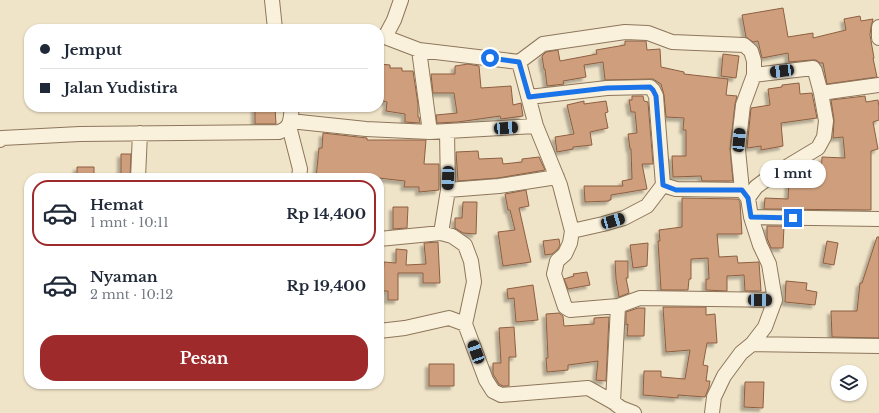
<!DOCTYPE html>
<html lang="id">
<meta charset="utf-8">
<style>
:root{--surface:#fff;--page:#f2f2f3;--text:#1f2937;--muted:#747a83;--line:#e0e1e3;--accent:#9e2a2b}
body{margin:0;font-family:"Libre Baskerville",serif;background:var(--page);color:var(--text);height:100vh;display:flex;flex-direction:column;font-size:15px;white-space:nowrap}
*{box-sizing:border-box;margin:0}
p{font-size:13px;color:var(--muted)}
.icon{flex:none;width:22px;height:22px;fill:none;stroke:currentColor;stroke-width:2;stroke-linecap:round;stroke-linejoin:round}
.map{position:relative;flex:1;overflow:hidden}
.side{position:absolute;left:24px;top:173px;width:360px;height:216px;display:flex;flex-direction:column;background:var(--surface);border-radius:16px;box-shadow:0 1px 3px #0004}
.side>*{flex:none}
.hud{position:absolute;left:24px;top:24px;width:360px;height:88px;border-radius:16px;box-shadow:0 1px 3px #0004;display:grid;align-content:center;height:88px;padding:0 16px;background:var(--surface)}
.buttons{position:absolute;left:831px;top:365px;display:grid;gap:8px}
.buttons a{display:grid;place-items:center;width:36px;height:36px;border-radius:50%;background:var(--surface);box-shadow:0 1px 3px #0004;font-size:20px}
.end{position:absolute;width:18px;height:18px;margin:-9px;border:5px solid #1a73e8;background:#fff;box-shadow:0 0 0 2px #fff}
.from{border-radius:50%}
.bubble{position:absolute;height:28px;border-radius:14px;background:var(--surface);box-shadow:0 1px 3px #0004;font-size:13px;font-weight:700;line-height:28px;text-align:center}
.car{position:absolute;width:12px;height:24px;margin:-12px -6px;border-radius:5px;box-shadow:0 0 3px 1px #0007;background:linear-gradient(#222 24%,#8ab4d8 0 40%,#222 0 76%,#8ab4d8 0 86%,#222 0)}
.hud b{display:flex;align-items:center;gap:14px;height:38px;font-size:15px}
.hud b+b{border-top:1px solid var(--line)}
.hud i{width:10px;height:10px;background:var(--text)}
ul{padding:7px 0 0;list-style:none}
li{display:flex;align-items:center;gap:12px;height:66px;margin:0 8px 6px;padding:0 8px;border:2px solid transparent;border-radius:16px}
li div{flex:1}
li b{display:block;font-size:15px}
li em{font-style:normal;font-weight:700}
li.selected{border-color:var(--accent)}
li>.icon{width:36px;height:36px;stroke-width:1.5}
.cta{display:flex;gap:8px;margin-top:auto;padding:8px 16px}
.cta a{flex:1;height:46px;border-radius:16px;background:var(--accent);color:#fff;font-size:16px;font-weight:700;line-height:46px;text-align:center}
.map>svg:first-child{display:block}
.building{fill:#cf9f7d;stroke:#8d5f41;filter:url(#shadow)}
.lines{fill:none;stroke-linecap:round;stroke-linejoin:round}
.minor-casing{stroke:#8d765c;stroke-width:16}
.minor{stroke:#faf1dc;stroke-width:14}
.route{stroke:#1a73e8;stroke-width:5}
</style>
<div class="map">
<svg width="879" height="413" viewBox="0 0 879 413">
<defs>
<filter id="shadow"><feDropShadow dx="-3.5" dy="3.5" stdDeviation="1" flood-color="#0004"/></filter>
</defs>
<rect width="100%" height="100%" fill="#f0e4c8"/>
<path class="building" d="M 783,8 L 788,37 L 813,33 L 813,38 L 846,30 L 844,19 L 860,16 L 861,21 L 873,19 L 871,27 L 870,35 L 874,58 L 873,58 L 877,77 L 827,84 L 823,63 L 820,63 L 816,60 L 812,60 L 789,62 L 788,53 L 762,58 L 758,41 L 753,42 L 746,37 L 742,15 Z
M 625,41 L 646,41 L 647,50 L 660,49 L 661,67 L 684,72 L 684,74 L 728,79 L 726,95 L 737,96 L 735,104 L 730,149 L 733,181 L 702,181 L 701,176 L 673,177 L 672,156 L 686,156 L 686,130 L 683,130 L 684,118 L 666,117 L 664,95 L 661,84 L 653,79 L 605,80 L 603,62 L 584,65 L 586,77 L 563,81 L 564,84 L 547,86 L 545,69 L 544,69 L 542,56 L 546,52 L 558,50 L 560,61 L 597,54 L 596,50 L 625,45 Z
M 723,54 L 739,56 L 736,78 L 721,76 Z
M 380,64 L 390,65 L 390,68 L 402,68 L 402,71 L 413,71 L 418,104 L 418,117 L 419,117 L 420,123 L 405,122 L 405,114 L 386,111 L 387,102 L 379,100 Z
M 468,64 L 479,66 L 481,88 L 511,86 L 513,105 L 521,103 L 523,116 L 501,119 L 500,116 L 458,122 L 437,123 L 436,115 L 457,113 L 454,93 L 433,93 L 431,74 L 455,74 L 455,66 Z
M 799,83 L 800,94 L 812,93 L 817,118 L 781,123 L 783,146 L 761,150 L 761,146 L 747,148 L 751,108 L 770,105 L 768,89 L 782,87 L 782,85 Z
M 632,96 L 643,96 L 644,101 L 648,102 L 653,164 L 642,164 L 647,189 L 611,195 L 611,200 L 609,200 L 609,201 L 585,202 L 584,186 L 623,186 L 622,181 L 632,179 L 631,149 L 630,149 L 628,134 L 637,133 L 635,112 L 631,112 L 629,100 L 632,100 Z
M 865,96 L 866,102 L 878,100 L 879,107 L 879,120 L 873,122 L 878,149 L 871,151 L 871,210 L 764,209 L 765,198 L 788,199 L 789,179 L 806,179 L 806,178 L 821,178 L 822,157 L 845,158 L 843,137 L 833,138 L 834,120 L 831,100 Z
M 584,101 L 584,104 L 606,101 L 608,112 L 605,113 L 608,128 L 590,132 L 592,145 L 573,147 L 573,149 L 557,152 L 555,137 L 574,134 L 567,105 Z
M 255,107 L 275,107 L 276,124 L 255,124 Z
M 323,133 L 367,138 L 367,140 L 426,140 L 424,164 L 439,164 L 439,190 L 419,192 L 419,187 L 404,187 L 405,181 L 361,176 L 361,178 L 316,178 L 319,148 L 322,148 Z
M 478,151 L 479,159 L 502,158 L 503,164 L 522,162 L 522,159 L 539,157 L 545,170 L 498,178 L 458,181 L 456,152 Z
M 121,154 L 131,154 L 130,178 L 121,178 Z
M 77,167 L 94,167 L 94,178 L 77,178 Z
M 526,190 L 529,206 L 519,208 L 531,262 L 503,266 L 498,232 L 515,230 L 510,210 L 508,210 L 505,194 Z
M 682,198 L 738,199 L 740,202 L 742,234 L 717,234 L 719,257 L 737,256 L 738,263 L 759,262 L 761,291 L 745,291 L 744,275 L 727,276 L 727,291 L 706,290 L 706,279 L 709,279 L 708,258 L 691,259 L 691,279 L 689,279 L 688,290 L 661,290 L 658,241 L 660,241 L 659,230 L 682,227 Z
M 463,202 L 477,202 L 476,234 L 463,233 L 455,228 L 455,218 L 462,218 Z
M 393,207 L 408,207 L 407,228 L 393,229 Z
M 767,226 L 784,226 L 783,248 L 771,248 L 767,238 Z
M 877,237 L 879,237 L 879,338 L 832,337 L 831,311 L 857,311 L 860,283 L 862,283 Z
M 559,239 L 560,245 L 558,249 L 552,254 L 545,255 L 543,241 Z
M 827,241 L 838,243 L 834,265 L 823,263 Z
M 438,242 L 440,283 L 423,283 L 423,273 L 398,273 L 398,300 L 388,300 L 388,291 L 379,291 L 379,277 L 383,277 L 384,262 L 396,263 L 396,249 L 407,250 L 406,265 L 426,264 L 424,243 Z
M 648,243 L 647,266 L 633,268 L 630,245 Z
M 615,261 L 628,261 L 628,278 L 626,278 L 629,293 L 619,297 L 616,279 Z
M 587,272 L 590,285 L 568,289 L 564,279 L 574,276 L 573,274 Z
M 786,281 L 807,283 L 806,290 L 817,292 L 815,305 L 785,302 Z
M 533,285 L 538,320 L 516,322 L 514,298 L 508,299 L 507,289 Z
M 663,307 L 706,307 L 706,315 L 715,314 L 717,343 L 707,343 L 703,365 L 708,366 L 706,381 L 710,381 L 709,387 L 705,397 L 678,395 L 678,398 L 643,395 L 644,371 L 661,371 L 661,377 L 685,379 L 690,350 L 666,352 Z
M 638,308 L 645,308 L 644,336 L 627,336 L 628,324 L 626,325 L 626,312 Z
M 559,313 L 563,316 L 564,326 L 594,324 L 594,318 L 609,317 L 606,381 L 596,380 L 598,361 L 568,365 L 568,370 L 547,372 L 546,358 L 548,358 L 546,314 Z
M 514,327 L 516,357 L 509,357 L 509,386 L 503,386 L 499,384 L 493,374 L 493,363 L 501,363 L 499,328 Z
M 429,364 L 454,364 L 454,386 L 429,386 Z
M 745,382 L 764,382 L 763,408 L 744,407 Z"/>
<g class="lines">
<g class="minor-casing">
<path id="minor" d="M 272,0 L 275,29
M 879,27 L 879,38
M 379,37 L 385,37 L 419,50 L 430,132
M 385,37 L 394,20 L 401,0
M 419,50 L 519,62 L 543,44 L 625,32 L 648,33 L 672,42 L 744,45 L 751,51 L 754,61 L 754,75 L 743,105 L 740,131 L 738,150 L 742,190 L 748,198 L 751,217 L 760,245 L 769,264 L 775,300 L 765,327 L 752,344 L 741,353 L 724,376 L 714,397 L 712,413
M 519,62 L 536,126 L 560,185 L 572,231 L 570,243 L 565,254 L 557,261 L 554,274 L 565,307 L 570,310 L 618,306 L 640,298 L 775,300
M 754,75 L 813,68 L 815,71 L 821,93 L 879,85
M 529,97 L 607,88 L 650,87 L 653,90 L 656,96 L 663,185
M 290,121 L 366,129 L 430,132 L 536,126
M 289,126 L 300,169 L 299,178
M 0,140 L 2,138 L 80,134 L 279,132 C 292,127 290,120 292,107
M 138,178 L 140,133
M 448,190 L 499,186 L 557,177
M 748,198 L 756,187 L 768,178 L 818,148 L 824,137 L 826,121 L 821,93
M 751,217 L 879,219
M 572,231 L 603,224 L 624,218 L 647,206 L 663,185 L 676,189 L 742,190
M 441,233 L 448,190 L 447,132
M 379,239 L 441,233 L 452,236 L 465,245 L 471,261 L 474,282 L 465,324 L 486,380 L 493,391 L 501,395 L 588,388 L 613,402 L 621,408 L 634,413
M 379,331 L 405,328 L 449,318 L 465,324
M 752,344 L 879,346
M 613,402 L 618,306"/>
</g>
<use href="#minor" class="minor"/>
</g>
<g class="lines">
<path class="route" d="M 490,58 L 519,62 L 529,97 L 607,88 L 650,87 L 653,90 L 656,96 L 663,185 L 676,190 L 742,190 L 748,198 L 751,217 L 793,218"/>
</g>
</svg>
<div class="buttons">
<a><svg class="icon" aria-label="layers" viewBox="0 0 24 24"><path d="M12 4l9 5-9 5-9-5zM3 14l9 5 9-5"/></svg></a>
</div>
<i class="end from" style="left:490px;top:58px"></i>
<i class="end" style="left:793px;top:218px"></i>
<div class="bubble" style="left:760px;top:160px;width:66px">1 mnt</div>
<i class="car" style="left:782px;top:71px;rotate:263deg"></i>
<i class="car" style="left:506px;top:128px;rotate:86deg"></i>
<i class="car" style="left:739px;top:140px;rotate:5deg"></i>
<i class="car" style="left:448px;top:178px;rotate:182deg"></i>
<i class="car" style="left:613px;top:221px;rotate:74deg"></i>
<i class="car" style="left:760px;top:300px;rotate:91deg"></i>
<i class="car" style="left:476px;top:352px;rotate:340deg"></i>
<div class="hud">
<b><i class="from"></i>Jemput</b>
<b><i></i>Jalan Yudistira</b>
</div>
<section class="side">
<ul>
<li class="selected"><svg class="icon" aria-label="car" viewBox="0 0 24 24"><path d="M5 17H2v-5l4-1 3-4h7l3 4 3 1v5h-3M9 17h6M6 11h13"/><circle cx="7" cy="17" r="2"/><circle cx="17" cy="17" r="2"/></svg><div><b>Hemat</b><p>1 mnt · 10:11</p></div><em>Rp 14,400</em></li>
<li><svg class="icon" aria-label="car" viewBox="0 0 24 24"><path d="M5 17H2v-5l4-1 3-4h7l3 4 3 1v5h-3M9 17h6M6 11h13"/><circle cx="7" cy="17" r="2"/><circle cx="17" cy="17" r="2"/></svg><div><b>Nyaman</b><p>2 mnt · 10:12</p></div><em>Rp 19,400</em></li>
</ul>
<div class="cta"><a>Pesan</a></div>
</section>
</div>
